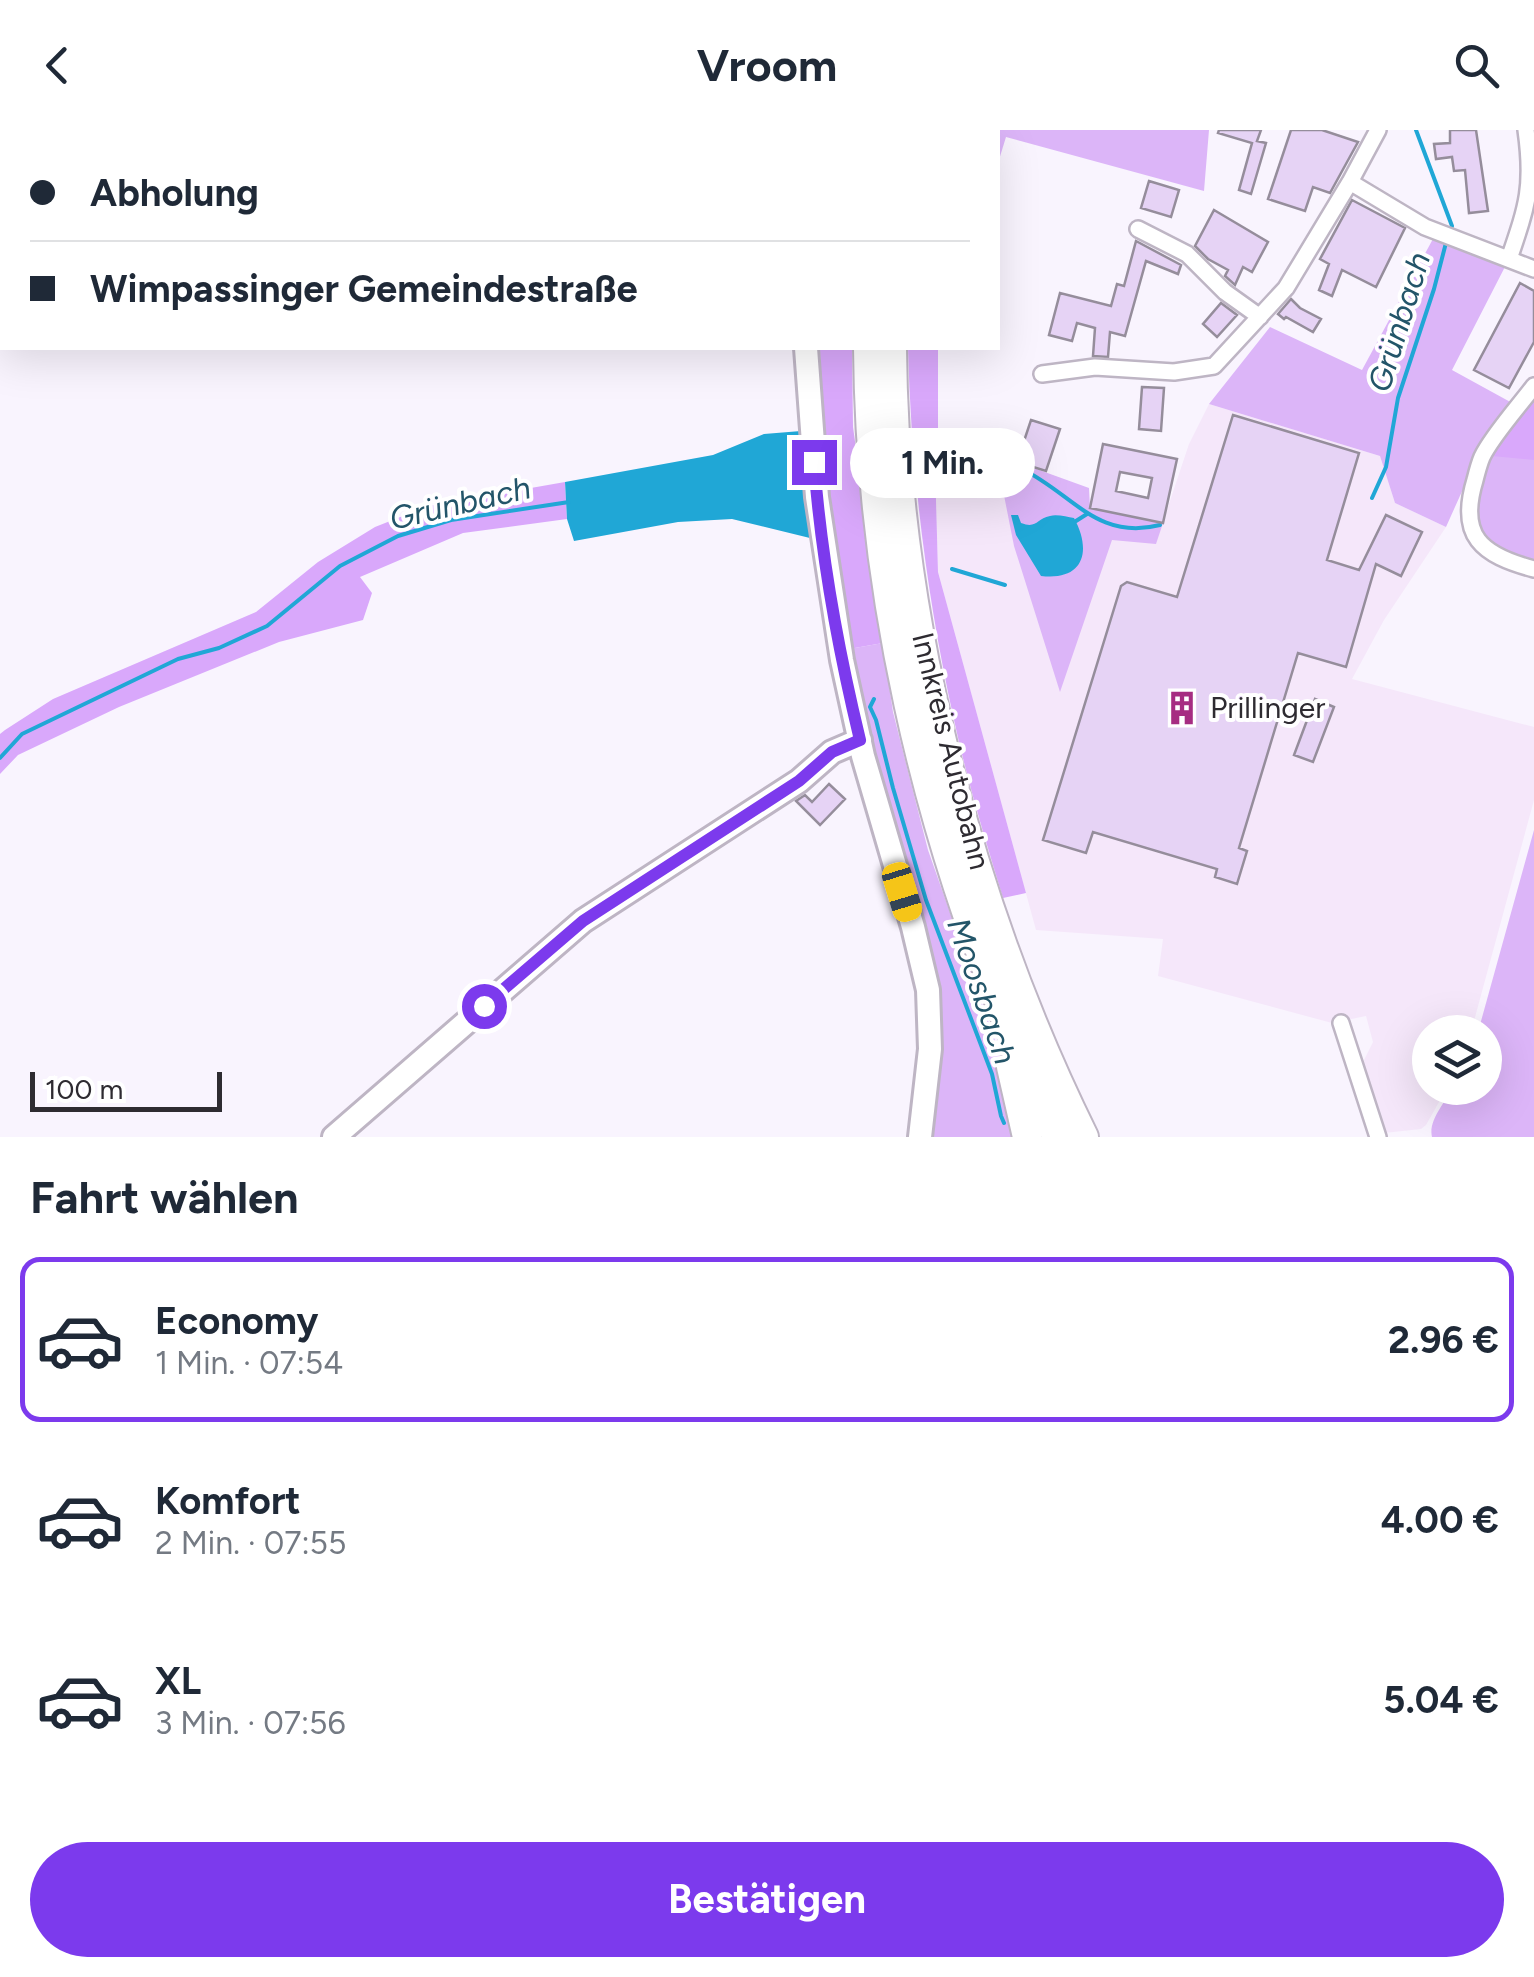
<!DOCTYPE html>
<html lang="de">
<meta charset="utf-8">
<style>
:root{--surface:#fff;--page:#f6f6f7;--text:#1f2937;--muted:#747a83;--line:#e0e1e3;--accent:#7c3aed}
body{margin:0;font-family:Figtree,sans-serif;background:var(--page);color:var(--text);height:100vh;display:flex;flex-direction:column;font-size:38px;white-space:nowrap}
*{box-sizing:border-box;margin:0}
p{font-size:32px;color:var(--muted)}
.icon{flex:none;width:55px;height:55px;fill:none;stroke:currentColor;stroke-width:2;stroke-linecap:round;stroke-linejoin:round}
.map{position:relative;height:1007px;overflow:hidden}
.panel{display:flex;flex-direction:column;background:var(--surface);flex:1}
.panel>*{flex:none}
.guide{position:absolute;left:0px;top:0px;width:1000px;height:220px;box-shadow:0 10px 40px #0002;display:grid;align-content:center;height:220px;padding:0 30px;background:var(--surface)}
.tools{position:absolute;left:1412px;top:885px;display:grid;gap:20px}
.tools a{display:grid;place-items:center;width:90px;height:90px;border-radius:50%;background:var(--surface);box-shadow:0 10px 40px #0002;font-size:50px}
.scale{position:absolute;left:30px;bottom:25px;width:192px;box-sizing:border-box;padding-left:10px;border:5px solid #2e2b31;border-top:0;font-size:28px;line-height:35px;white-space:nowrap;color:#2e2b31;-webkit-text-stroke:8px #fff;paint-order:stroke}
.end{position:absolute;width:45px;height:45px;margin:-22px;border:12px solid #7c3aed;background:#fff;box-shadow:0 0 0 5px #fff}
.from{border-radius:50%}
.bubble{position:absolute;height:70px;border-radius:35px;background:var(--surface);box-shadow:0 10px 40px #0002;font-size:32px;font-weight:700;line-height:70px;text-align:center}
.car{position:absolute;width:30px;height:60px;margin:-30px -15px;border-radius:12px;box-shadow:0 0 8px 2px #0007;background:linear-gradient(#f5c518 24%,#345 0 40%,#f5c518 0 76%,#345 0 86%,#f5c518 0)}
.guide b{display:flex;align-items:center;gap:35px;height:95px;font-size:38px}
.guide b+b{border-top:2px solid var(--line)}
.guide i{width:25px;height:25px;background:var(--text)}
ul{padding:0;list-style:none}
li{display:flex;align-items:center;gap:30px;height:165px;margin:0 20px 15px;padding:0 10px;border:5px solid transparent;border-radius:20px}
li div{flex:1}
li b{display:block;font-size:38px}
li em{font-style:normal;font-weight:700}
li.current{border-color:var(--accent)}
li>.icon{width:90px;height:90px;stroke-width:1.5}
h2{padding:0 30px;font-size:45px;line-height:120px}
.action{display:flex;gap:20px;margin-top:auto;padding:20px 30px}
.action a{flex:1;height:115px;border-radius:60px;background:var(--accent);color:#fff;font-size:40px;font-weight:700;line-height:115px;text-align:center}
header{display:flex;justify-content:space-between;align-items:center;height:130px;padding:0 30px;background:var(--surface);font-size:45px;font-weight:700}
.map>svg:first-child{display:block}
.industrial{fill:#f5e7fa}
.green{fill:#dcb5f8}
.forest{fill:#d9a8fb}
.water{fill:#20a7d6}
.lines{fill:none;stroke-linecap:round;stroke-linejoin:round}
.stream{stroke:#20a7d6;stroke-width:4}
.building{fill:#e6d3f5;stroke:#958d9b;stroke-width:2.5;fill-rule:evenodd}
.street-casing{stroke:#beb5c4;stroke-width:20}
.secondary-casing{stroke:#beb5c4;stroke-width:28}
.highway-casing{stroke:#beb5c4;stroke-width:32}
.street{stroke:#fff;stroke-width:15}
.secondary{stroke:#fff;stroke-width:22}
.highway{stroke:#fff;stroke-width:28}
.route{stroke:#7c3aed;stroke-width:12}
.labels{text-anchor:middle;stroke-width:8;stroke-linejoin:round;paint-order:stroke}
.poi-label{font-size:30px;fill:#2e2b31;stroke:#fff;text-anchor:start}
.street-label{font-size:30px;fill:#2e2b31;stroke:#fff}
.water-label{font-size:32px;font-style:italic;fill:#235569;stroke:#fff}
</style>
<header><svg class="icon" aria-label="back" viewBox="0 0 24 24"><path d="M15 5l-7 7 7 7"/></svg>Vroom<svg class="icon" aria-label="search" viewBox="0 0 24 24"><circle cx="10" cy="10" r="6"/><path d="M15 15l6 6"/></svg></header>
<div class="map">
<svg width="1534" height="1007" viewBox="0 0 1534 1007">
<rect width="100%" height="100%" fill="#f9f4fe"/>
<path class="industrial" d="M 1209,274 L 1380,326 L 1395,373 L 1446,397 L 1384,490 L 1352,549 L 1534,597 L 1534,670 L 1471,902 L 1430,902 L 1430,958 L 1447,958 L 1426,995 L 1421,999 L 1384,1003 L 1361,936 L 1373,912 L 1366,886 L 1332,893 L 1158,846 L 1163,809 L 1036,800 L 938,442 L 935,333 L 1010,341 L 1084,406 L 1156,413 L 1189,314 Z"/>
<path class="green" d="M 949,0 L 1209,0 L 1204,61 L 1006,7 L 998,33 L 998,2 L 949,2 Z
M 1434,107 L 1509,129 L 1452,240 L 1514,274 L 1468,348 L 1446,397 L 1395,373 L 1380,326 L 1209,274 L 1270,197 L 1362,240 Z
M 1534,267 L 1534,434 C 1501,425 1467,401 1474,362 C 1479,337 1518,289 1534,267 Z
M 1017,332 L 1089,358 L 1090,378 L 1163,393 L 1156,414 L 1112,410 L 1060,562 L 1014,416 L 999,340 Z
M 883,513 L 893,582 L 928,720 L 999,922 L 1022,1007 L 928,1007 L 940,904 L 849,519 Z
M 1534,700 L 1534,1007 L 1432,1007 C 1428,991 1445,972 1453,958 L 1485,958 L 1485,902 L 1478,902 Z"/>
<path class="forest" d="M 820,218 L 852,218 L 853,297 L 883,513 L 849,519 L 832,397 L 821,297 Z
M 908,218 L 938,218 L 938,306 L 935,333 L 938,442 L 1026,763 L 1003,768 C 985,709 967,650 954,590 C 927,468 911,343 908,218 Z
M 1534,267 L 1534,330 L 1492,326 Z
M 565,352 L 567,389 L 463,403 L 360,447 L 372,463 L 363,490 L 279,512 L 119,577 L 18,625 L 0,644 L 0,604 L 5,600 L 53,569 L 256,482 L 318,432 L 375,397 L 428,376 Z"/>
<path class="water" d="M 801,301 L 802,334 L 814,409 L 732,389 L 678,392 L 574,411 L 567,389 L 565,352 L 713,325 L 764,304 Z
M 1011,385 L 1018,385 L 1021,393 C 1037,399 1036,389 1050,386 C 1057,384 1067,387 1074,388 C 1092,421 1084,451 1041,446 L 1016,405 Z"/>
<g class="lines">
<path class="stream" d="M 1416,0 L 1452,96 L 1450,100
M 923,320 C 957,322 991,324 1022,339 C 1073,364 1097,411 1160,395
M 1372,368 L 1386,337 L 1398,268 L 1434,159 L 1447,109
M 1076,391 L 1087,384
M 952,439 L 1005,455
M 874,569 L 870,577 L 876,590 L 893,658 L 926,770 L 992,944 L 1001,986 L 1004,993
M 0,628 L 22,604 L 178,529 L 219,518 L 267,496 L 340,436 L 398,406 L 451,390 L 569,372"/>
</g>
<path class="building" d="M 1219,0 L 1261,0 L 1257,11 L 1266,13 L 1251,64 L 1239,60 L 1252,13 L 1218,3 Z
M 1291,0 L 1322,0 L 1358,12 L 1330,63 L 1313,57 L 1305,81 L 1268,69 Z
M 1450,0 L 1476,0 L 1488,81 L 1469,83 L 1465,40 L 1454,41 L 1452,27 L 1436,29 L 1434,14 L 1450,13 Z
M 1149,51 L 1179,60 L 1171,87 L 1141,78 Z
M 1352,70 L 1405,98 L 1376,157 L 1342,140 L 1332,166 L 1319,160 L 1329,134 L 1320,129 Z
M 1214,80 L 1268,112 L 1252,142 L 1243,137 L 1235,155 L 1225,146 L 1228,140 L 1208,129 L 1195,116 Z
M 1136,111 L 1181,135 L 1178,144 L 1146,131 L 1125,206 L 1110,202 L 1108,227 L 1093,226 L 1095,198 L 1077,193 L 1072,211 L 1049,205 L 1060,163 L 1111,176 L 1117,154 L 1124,156 Z
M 1520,153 L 1534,161 L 1534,212 L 1509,258 L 1474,240 Z
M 1291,169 L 1300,178 L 1321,189 L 1313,202 L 1286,187 L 1284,189 L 1278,184 Z
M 1221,173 L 1237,185 L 1217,207 L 1203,194 Z
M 1142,257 L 1164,258 L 1161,301 L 1139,299 Z
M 1233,285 L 1359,323 L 1327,430 L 1359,440 L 1386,385 L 1422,402 L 1401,446 L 1376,434 L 1346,537 L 1298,523 L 1239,718 L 1247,721 L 1237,754 L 1215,747 L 1217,739 L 1093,702 L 1086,723 L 1043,710 L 1121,456 L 1127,452 L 1177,467 Z
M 1031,290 L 1060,299 L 1046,341 L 1017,332 Z
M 1103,314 L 1177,329 L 1163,393 L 1090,378 ZM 1120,342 L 1152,348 L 1148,368 L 1116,361 Z
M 1315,569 L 1334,577 L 1313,632 L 1294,625 Z
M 829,654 L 845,669 L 820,695 L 796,671 L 805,665 L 812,672 Z"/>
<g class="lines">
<g class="street-casing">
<path id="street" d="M 1350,52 L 1425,97 L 1534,139
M 1138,99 L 1187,124 L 1225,162 L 1260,187
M 1509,129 C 1527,76 1534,57 1526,0
M 1042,244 L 1095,237 L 1174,242 L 1214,236 L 1286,158 L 1350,52 L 1378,0
M 1534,256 C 1519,276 1492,306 1482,327 C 1479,334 1477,342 1475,350 C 1458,406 1481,425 1534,439
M 1341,893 L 1378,1007"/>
</g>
<g class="secondary-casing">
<path id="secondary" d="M 811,2 L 812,0
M 806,218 L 817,367 L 842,530 L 863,626 L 913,797 L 928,860 L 930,919 L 920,1007
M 334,1007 L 583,791 L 799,651 L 832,622 L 860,610"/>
</g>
<g class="highway-casing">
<path id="highway" d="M 874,2 L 874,0
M 898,2 L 899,0
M 868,218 C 870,456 924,697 1018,917 C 1031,947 1042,978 1057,1007
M 892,218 C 894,483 967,770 1084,1007
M 1011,937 L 1027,1007"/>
</g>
<use href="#street" class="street"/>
<use href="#secondary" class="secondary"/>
<use href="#highway" class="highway"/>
</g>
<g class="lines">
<path class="route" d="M 484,876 L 583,791 L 799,651 L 832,622 L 860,610 C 838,519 821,426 814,332"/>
</g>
<defs>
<g id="building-bare" transform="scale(2.7)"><path d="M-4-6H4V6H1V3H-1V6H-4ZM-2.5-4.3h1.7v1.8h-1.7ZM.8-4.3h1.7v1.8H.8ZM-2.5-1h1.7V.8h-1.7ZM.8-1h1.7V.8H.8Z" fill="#a62c82" stroke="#fff" stroke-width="2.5" paint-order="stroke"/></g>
</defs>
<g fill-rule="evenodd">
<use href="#building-bare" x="1182" y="578"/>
</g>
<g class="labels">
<g class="poi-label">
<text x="1210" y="588">Prillinger</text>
</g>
<g class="street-label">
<text transform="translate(951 621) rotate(76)" y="10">Innkreis Autobahn</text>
</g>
<g class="water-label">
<text transform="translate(1399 192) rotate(-73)" y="11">Grünbach</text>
<text transform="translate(460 373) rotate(-13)" y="11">Grünbach</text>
<text transform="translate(982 861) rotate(71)" y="11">Moosbach</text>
</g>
</g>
</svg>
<div class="tools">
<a><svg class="icon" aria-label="layers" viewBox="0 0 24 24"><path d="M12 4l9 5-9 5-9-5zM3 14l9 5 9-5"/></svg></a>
</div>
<div class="scale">100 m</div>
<i class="end from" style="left:484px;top:876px"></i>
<i class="end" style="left:814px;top:332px"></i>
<div class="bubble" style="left:850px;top:298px;width:185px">1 Min.</div>
<i class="car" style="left:902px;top:762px;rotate:163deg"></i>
<div class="guide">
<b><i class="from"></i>Abholung</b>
<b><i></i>Wimpassinger Gemeindestraße</b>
</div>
</div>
<section class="panel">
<h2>Fahrt wählen</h2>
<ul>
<li class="current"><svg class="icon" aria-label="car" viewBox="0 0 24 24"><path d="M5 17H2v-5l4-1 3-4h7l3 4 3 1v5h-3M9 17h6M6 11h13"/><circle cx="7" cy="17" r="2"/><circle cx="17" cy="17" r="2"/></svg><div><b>Economy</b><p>1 Min. · 07:54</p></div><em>2.96 €</em></li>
<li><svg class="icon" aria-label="car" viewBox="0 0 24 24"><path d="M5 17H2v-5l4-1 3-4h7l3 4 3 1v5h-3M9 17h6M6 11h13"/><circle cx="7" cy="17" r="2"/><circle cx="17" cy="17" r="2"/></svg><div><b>Komfort</b><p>2 Min. · 07:55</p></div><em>4.00 €</em></li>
<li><svg class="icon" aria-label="car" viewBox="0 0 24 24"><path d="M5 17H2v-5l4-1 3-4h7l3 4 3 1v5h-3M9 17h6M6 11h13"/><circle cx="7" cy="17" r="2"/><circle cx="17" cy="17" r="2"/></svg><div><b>XL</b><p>3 Min. · 07:56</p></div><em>5.04 €</em></li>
</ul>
<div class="action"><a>Bestätigen</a></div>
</section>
